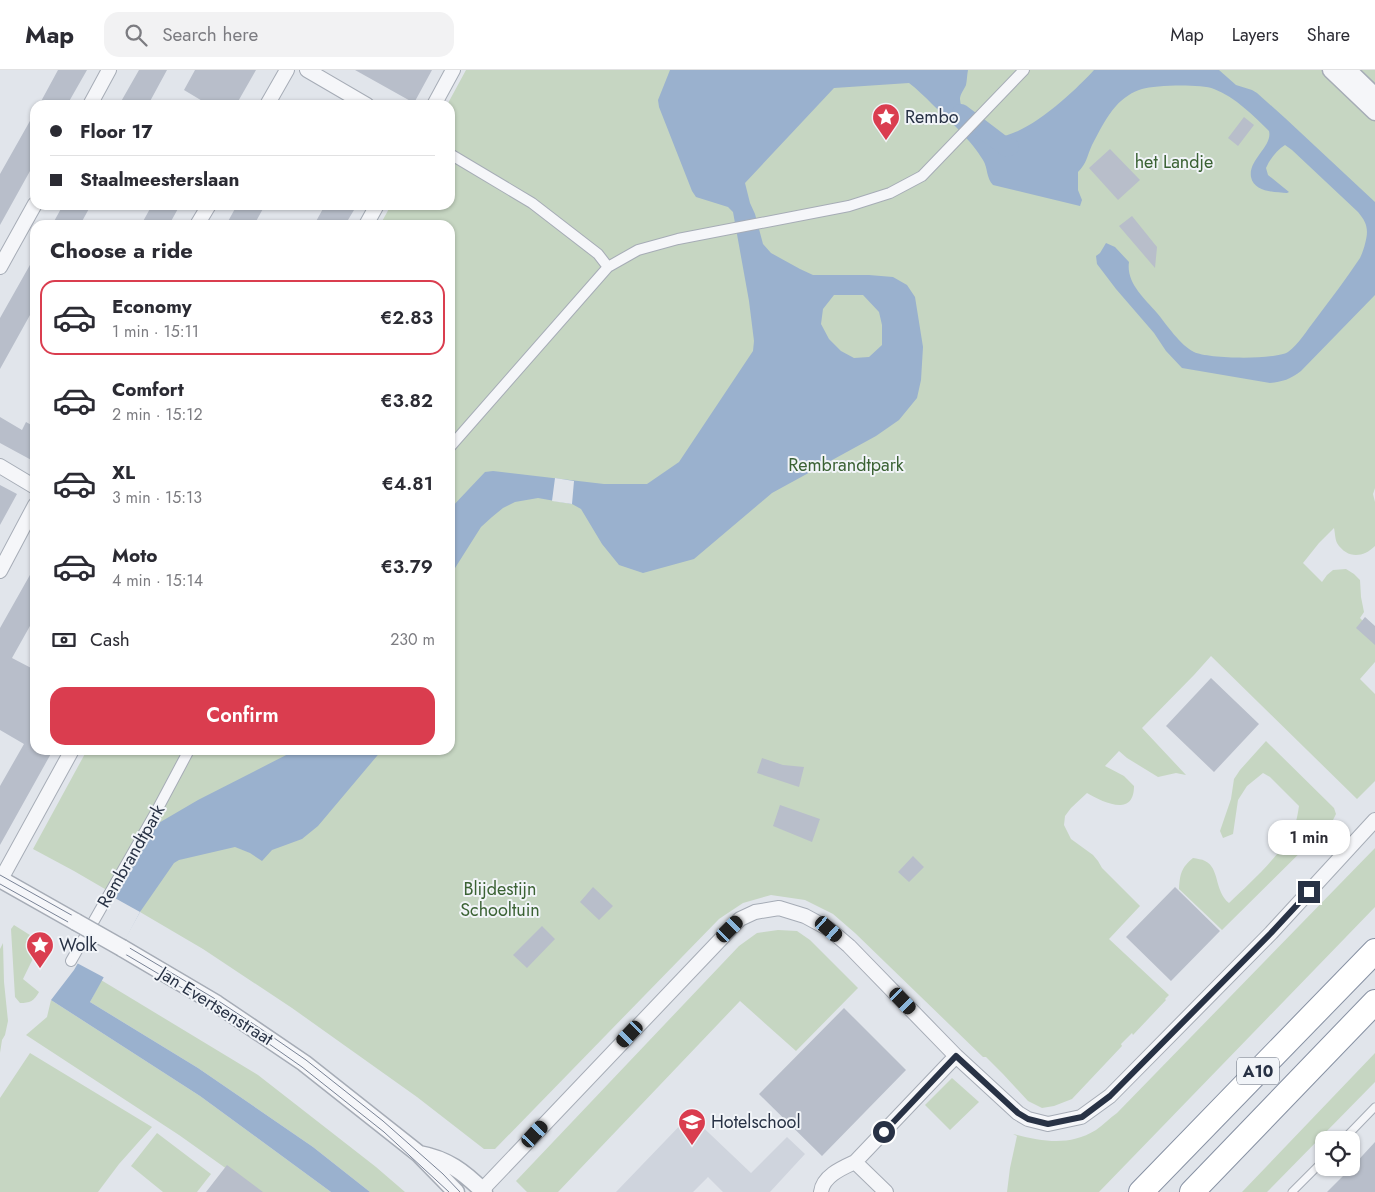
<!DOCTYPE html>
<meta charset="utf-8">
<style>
:root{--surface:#fff;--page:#f2f2f3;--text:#2b2b33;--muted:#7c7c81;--line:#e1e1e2;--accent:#da3d4f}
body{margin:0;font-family:Jost,sans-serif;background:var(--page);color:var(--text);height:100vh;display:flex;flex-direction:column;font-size:19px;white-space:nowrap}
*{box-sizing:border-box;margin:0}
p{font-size:16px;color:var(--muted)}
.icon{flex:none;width:28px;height:28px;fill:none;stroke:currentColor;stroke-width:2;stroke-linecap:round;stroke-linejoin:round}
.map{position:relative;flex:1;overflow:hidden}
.side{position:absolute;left:30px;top:150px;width:425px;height:535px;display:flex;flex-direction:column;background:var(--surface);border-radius:15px;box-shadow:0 1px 4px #0004}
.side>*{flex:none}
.hud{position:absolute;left:30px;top:30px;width:425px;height:110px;border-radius:15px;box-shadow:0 1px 4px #0004;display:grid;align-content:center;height:110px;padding:0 20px;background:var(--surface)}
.controls{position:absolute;left:1315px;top:1061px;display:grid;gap:10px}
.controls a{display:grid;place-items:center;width:45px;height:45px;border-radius:10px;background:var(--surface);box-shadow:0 1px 4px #0004;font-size:25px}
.end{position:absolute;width:22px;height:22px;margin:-11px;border:6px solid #283245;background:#fff;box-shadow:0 0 0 2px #fff}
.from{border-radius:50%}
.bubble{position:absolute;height:35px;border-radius:15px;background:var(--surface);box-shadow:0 1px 4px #0004;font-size:16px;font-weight:600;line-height:35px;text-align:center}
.car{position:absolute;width:15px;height:30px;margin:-15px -8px;border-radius:6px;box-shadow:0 0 4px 1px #0007;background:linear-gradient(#222 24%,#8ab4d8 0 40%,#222 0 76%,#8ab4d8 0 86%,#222 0)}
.hud b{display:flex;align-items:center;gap:18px;height:48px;font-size:19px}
.hud b+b{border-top:1px solid var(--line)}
.hud i{width:12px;height:12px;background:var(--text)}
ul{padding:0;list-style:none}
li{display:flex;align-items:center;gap:15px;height:75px;margin:0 10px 8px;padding:0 10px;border:2px solid transparent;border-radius:15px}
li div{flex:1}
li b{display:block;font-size:19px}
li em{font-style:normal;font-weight:600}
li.selected{border-color:var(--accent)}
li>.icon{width:45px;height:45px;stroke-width:1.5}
h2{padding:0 20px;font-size:22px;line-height:60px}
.pay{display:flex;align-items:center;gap:12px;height:55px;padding:0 20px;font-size:19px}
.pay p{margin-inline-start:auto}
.button{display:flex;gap:10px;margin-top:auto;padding:10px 20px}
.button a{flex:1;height:58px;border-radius:15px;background:var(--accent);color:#fff;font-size:20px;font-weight:600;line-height:58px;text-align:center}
header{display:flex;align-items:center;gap:30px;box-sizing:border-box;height:70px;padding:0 25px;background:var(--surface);border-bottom:1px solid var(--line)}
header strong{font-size:24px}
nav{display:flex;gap:28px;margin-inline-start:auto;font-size:18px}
.search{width:350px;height:45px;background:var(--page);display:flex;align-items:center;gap:12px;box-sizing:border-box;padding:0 18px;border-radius:15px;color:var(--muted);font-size:19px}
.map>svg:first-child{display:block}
.built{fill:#cfd4dd}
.green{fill:#c6d6c2}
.water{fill:#9ab1ce;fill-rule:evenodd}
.pier{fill:#e1e5eb}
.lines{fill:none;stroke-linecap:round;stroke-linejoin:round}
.canal{stroke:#9ab1ce;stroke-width:18}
.building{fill:#b8beca}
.service-casing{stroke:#a6acb6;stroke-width:9}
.pedestrian-casing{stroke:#a6acb6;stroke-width:12}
.minor-casing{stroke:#a6acb6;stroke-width:16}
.tertiary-casing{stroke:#a6acb6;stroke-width:19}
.motorway-casing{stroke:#8791a3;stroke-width:26}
.service{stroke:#f5f6f9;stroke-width:7}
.pedestrian{stroke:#f5f6f9;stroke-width:10}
.minor{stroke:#f5f6f9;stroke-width:14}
.tertiary{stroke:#f5f6f9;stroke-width:16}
.motorway{stroke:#fff;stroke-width:24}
.tram{stroke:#798396;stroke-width:1}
.tertiary-bridge-casing{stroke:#a6acb6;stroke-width:19;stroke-linecap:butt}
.tertiary-bridge{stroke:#f5f6f9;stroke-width:16}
.route{stroke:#283245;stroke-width:6}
.labels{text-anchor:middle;stroke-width:4;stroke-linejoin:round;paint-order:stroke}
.shield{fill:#f1f4f8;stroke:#646c7b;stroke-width:1}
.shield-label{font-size:16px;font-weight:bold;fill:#283245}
.poi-label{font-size:18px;fill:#283245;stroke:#f1f4f8;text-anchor:start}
.park-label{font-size:18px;fill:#3b6234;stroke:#f1f4f8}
.street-label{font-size:18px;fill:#283245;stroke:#f1f4f8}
</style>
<header>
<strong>Map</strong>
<div class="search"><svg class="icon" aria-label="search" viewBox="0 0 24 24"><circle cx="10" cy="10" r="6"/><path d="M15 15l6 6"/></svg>Search here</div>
<nav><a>Map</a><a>Layers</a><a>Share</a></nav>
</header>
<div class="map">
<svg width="1375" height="1122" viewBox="0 0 1375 1122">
<rect width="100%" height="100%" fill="#e1e5eb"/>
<path class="built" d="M 690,1045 L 751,1103 L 787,1067 L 805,1084 L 770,1122 L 723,1122 L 708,1107 L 693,1122 L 616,1122 Z"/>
<path class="green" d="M 466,0 L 1375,0 L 1375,418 L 1373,424 L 1375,432 L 1375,476 C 1363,488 1347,489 1337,473 C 1335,469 1335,462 1334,458 L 1319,473 L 1303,493 L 1322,512 L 1327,505 L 1333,500 L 1346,499 L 1354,504 L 1360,510 L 1361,527 L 1364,542 L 1360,548 L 1375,563 L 1375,592 L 1360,609 L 1375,624 L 1375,711 L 1357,729 L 1211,586 L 1194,605 L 1142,658 L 1186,705 L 1176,703 L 1158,707 L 1127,688 L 1119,681 L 1105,696 L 1124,706 L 1134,716 C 1134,748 1103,732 1087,723 L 1071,738 L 1065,746 L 1064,755 L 1071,769 L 1093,785 L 1098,791 L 1102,798 L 1140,836 L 1109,869 L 1169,925 L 1165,929 L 1166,930 L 1133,965 L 1132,963 L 1121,974 L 1122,976 L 1072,1029 L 1054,1036 L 1042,1038 L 1028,1031 L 1003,1004 L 986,987 L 983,987 L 855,863 L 833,844 L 805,830 L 771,825 L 743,833 L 719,849 L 495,1079 L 484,1079 L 417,1027 L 292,938 L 203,879 L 140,842 L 141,840 L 74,801 L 33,779 L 87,680 L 450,680 L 450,155 L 380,155 L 391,135 L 450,135 L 450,35 L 447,35 Z
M 1266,671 L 1334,738 L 1336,744 L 1333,750 L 1222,860 L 1179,819 C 1180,804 1181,798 1193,788 C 1197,789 1202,789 1205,791 C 1220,798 1214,821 1229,833 C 1251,812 1284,783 1295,755 C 1297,749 1298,742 1299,736 L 1270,707 L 1263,703 L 1247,716 L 1238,730 L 1233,764 L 1223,768 L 1220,761 L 1231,729 L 1234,709 L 1240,700 Z
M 1375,778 L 1375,837 L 1099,1122 L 1007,1122 L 1010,1098 L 1017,1066 L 1013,1064 C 1042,1071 1068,1077 1096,1060 C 1103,1055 1110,1048 1117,1043 Z
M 14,855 L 41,872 L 23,909 L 39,922 C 34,931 30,933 20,933 L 15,927 L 11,859 Z
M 778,860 L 797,861 L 810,870 L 858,918 L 796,981 L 740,931 L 558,1122 L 527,1122 L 516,1111 L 739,876 L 757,863 Z
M 3,873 L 4,912 L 8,951 L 5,965 L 2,970 L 0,983 L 0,879 Z
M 101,910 L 258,1005 L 376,1097 L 405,1122 L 370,1122 L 313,1077 L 198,998 L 90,932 Z
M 51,930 L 200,1026 L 331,1122 L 259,1122 L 179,1065 L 26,965 L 47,947 Z
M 30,983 L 152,1057 L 119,1094 L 98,1122 L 0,1122 L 0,1028 Z
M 1375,983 L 1375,1012 L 1267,1122 L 1242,1122 Z
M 952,1008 L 979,1032 L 950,1060 L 925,1035 Z
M 157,1063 L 211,1104 L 197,1122 L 163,1122 L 131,1096 Z"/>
<path class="water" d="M 670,0 L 968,0 C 967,5 967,10 966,15 C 964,20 960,24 960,29 C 960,39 970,47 976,54 C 980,59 984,64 991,66 C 1020,73 1075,21 1094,0 L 1219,0 L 1236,15 L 1252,20 L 1257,23 L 1285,48 L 1375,132 L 1375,225 L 1301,301 C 1291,309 1282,312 1270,313 L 1182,298 L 1166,281 L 1154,263 L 1116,219 L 1097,194 L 1096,186 L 1100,183 L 1106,173 L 1115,177 L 1129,192 C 1126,213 1144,228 1157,243 C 1167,255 1180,275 1194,282 C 1208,289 1275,290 1288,282 C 1299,274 1307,260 1315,250 C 1330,230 1346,209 1360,188 C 1362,184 1364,178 1365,174 C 1369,159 1367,153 1358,142 L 1292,80 L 1285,75 C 1277,80 1270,89 1266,98 L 1268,105 L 1289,122 L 1287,123 C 1274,122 1254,122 1251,107 C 1248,90 1273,76 1269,61 C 1254,46 1235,27 1214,19 C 1201,14 1156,15 1142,19 C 1132,22 1123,28 1116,36 C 1106,47 1099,62 1092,75 C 1087,86 1087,93 1078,102 L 1078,120 L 1082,130 L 1080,136 L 993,115 C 986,108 988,98 983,90 C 972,71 948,49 932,34 C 925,27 917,19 909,13 L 834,18 L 745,113 L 750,133 L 755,144 L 763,174 L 771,183 L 800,199 L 813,205 L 869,205 L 893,207 L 907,215 L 915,227 L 923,277 L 921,310 L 917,328 L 899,350 L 876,366 L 772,423 L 694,489 L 643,503 L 619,495 L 602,474 L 581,439 L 572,434 L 538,428 L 515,432 L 503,438 L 492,447 L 481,457 L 450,506 L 450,439 L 485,402 L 493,401 L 604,414 L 647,414 L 679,392 L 753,281 L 754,271 L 749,231 L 733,142 L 728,137 L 696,127 L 692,121 L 659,37 L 658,30 ZM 834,225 L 863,225 L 879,242 L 882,255 L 882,275 L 869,287 L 854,288 L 841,281 L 829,269 L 821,254 L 823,239 Z
M 296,680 L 382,680 L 318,756 L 302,769 L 272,780 L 262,791 L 250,783 L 235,777 L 179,790 L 174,793 L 140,842 L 90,932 L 198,998 L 313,1077 L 370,1122 L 331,1122 L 200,1026 L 51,930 L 74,900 L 157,754 L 198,730 Z"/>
<path class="pier" d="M 555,408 L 574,411 L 572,434 L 552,431 Z
M 113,827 L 140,842 L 105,908 L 75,892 Z"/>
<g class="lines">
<path class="canal" d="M 961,43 L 1007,78 L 1010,77"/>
</g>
<path class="building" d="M 58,0 L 87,0 L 67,35 L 39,35 Z
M 139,0 L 167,0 L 148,35 L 119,35 Z
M 195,0 L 256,0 L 236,35 L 209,35 L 184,20 Z
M 355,0 L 432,0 L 414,33 Z
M 35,42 L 35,92 L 0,155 L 0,104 Z
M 1244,47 L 1254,55 L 1238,76 L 1228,68 Z
M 1110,79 L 1140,110 L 1118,130 L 1089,98 Z
M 63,135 L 91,135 L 80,155 L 52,155 Z
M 152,135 L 180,135 L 169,155 L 141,155 Z
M 237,135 L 265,135 L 254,155 L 226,155 Z
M 325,135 L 357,135 L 345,155 L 314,155 Z
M 1132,146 L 1157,177 L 1155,198 L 1119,156 Z
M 35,186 L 35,236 L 0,299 L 0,248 Z
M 0,347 L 22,360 L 26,352 L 35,357 L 35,392 L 0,373 Z
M 0,415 L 17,424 L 0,455 Z
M 35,496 L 35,547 L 12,588 L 35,600 L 35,680 L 53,680 L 0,775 L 0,716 L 24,674 L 0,660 L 0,558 Z
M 1365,547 L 1375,556 L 1375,575 L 1356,558 Z
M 1211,608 L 1259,654 L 1214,702 L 1166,656 Z
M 762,688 L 783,695 L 804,697 L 799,717 L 757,703 Z
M 780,735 L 820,749 L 812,772 L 773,756 Z
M 913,786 L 924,797 L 909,812 L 898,802 Z
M 593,817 L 613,836 L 599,850 L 580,832 Z
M 1175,817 L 1220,861 L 1171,911 L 1126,867 Z
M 542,856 L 555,869 L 527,898 L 513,885 Z
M 844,938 L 906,1000 L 822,1086 L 759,1024 Z
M 1375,1072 L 1375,1122 L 1327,1122 L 1351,1098 Z
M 227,1095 L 263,1122 L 206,1122 Z"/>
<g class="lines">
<g class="service-casing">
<path id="service" d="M 1343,1070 L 1375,1037
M 1292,1122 L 1324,1090"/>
</g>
<g class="pedestrian-casing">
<path id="pedestrian" d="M 450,84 L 532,133 L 598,184 L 608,197
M 450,377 L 608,197 L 638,180 L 678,169 L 849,136 L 890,123 L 922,106 L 1024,0
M 71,891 L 156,742 L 189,680"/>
</g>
<g class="minor-casing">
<path id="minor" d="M 307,0 L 367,35
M 90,35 L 109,0
M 267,35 L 287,0
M 434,35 L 453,0
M 197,155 L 209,135
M 366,155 L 377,135
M 0,197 L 35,134
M 0,396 L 35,417
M 0,501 L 35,435
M 0,811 L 72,680
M 855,1092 L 886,1122
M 480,1122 L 740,849 L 755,842 L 779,838 L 805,846 L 829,859 L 849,876 L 956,986 L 1018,1043 L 1028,1049 L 1048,1054 L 1081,1047 L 1110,1026 L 1271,863 L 1375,750
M 821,1122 C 823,1106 842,1098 855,1092 L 956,986"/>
</g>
<g class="tertiary-casing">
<path id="tertiary" d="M 1331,0 L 1375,42
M 1348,0 L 1375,26
M 0,809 L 76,852
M 122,878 L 217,934 L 304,993 L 419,1084 L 456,1122
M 419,1084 C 447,1089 464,1102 484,1122"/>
</g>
<g class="motorway-casing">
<path id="motorway" d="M 1141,1122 L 1375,881
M 1192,1122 L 1375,932"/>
</g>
<use href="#service" class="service"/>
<use href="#pedestrian" class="pedestrian"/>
<use href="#minor" class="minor"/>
<use href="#tertiary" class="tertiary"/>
<use href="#motorway" class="motorway"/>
<path class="tram" d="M 0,805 L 123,874 L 217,930 L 261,959 L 306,990 L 383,1051 L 443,1104 L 460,1122
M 0,814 L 120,881 L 206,932
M 232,948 L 302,997 L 384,1062 L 449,1122"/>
<g class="tertiary-bridge-casing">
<path id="tertiary-bridge" d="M 76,852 L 122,878"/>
</g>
<use href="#tertiary-bridge" class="tertiary-bridge"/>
</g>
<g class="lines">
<path class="route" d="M 884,1062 L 956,986 L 1018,1043 L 1028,1049 L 1048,1054 L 1082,1047 L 1110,1026 L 1271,863 L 1309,822"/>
</g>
<defs>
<g id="sight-pin" transform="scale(1.4375)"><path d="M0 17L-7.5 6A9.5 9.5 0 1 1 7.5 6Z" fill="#da3d4f" stroke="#f1f4f8"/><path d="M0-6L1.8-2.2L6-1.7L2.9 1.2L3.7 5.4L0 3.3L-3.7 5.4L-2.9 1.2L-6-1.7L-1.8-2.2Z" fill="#fff"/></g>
<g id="school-pin" transform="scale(1.4375)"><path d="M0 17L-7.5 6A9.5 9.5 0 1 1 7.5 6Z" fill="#da3d4f" stroke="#f1f4f8"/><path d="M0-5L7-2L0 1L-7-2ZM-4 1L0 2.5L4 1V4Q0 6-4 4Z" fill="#fff"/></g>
</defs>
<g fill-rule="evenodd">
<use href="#sight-pin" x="886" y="47"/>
<use href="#sight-pin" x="40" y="875"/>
<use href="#school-pin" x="692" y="1052"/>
</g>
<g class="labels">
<rect class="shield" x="1237" y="987.5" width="42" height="27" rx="4"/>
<g class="shield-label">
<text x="1258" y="1007">A10</text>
</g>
<g class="poi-label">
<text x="905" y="53">Rembo</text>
<text x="59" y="881">Wolk</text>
<text x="711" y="1058">Hotelschool</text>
</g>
<g class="park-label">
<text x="1174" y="98">het Landje</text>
<text x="846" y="401">Rembrandtpark</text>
<text x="500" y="825">Blijdestijn<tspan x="500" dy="21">Schooltuin</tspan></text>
</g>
<g class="street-label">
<text transform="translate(131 786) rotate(-60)" y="6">Rembrandtpark</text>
<text transform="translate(216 936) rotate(32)" y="6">Jan Evertsenstraat</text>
</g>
</g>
</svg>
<div class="controls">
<a><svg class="icon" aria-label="locate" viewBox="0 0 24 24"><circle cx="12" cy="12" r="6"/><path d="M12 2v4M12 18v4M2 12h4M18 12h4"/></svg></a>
</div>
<i class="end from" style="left:884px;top:1062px"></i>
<i class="end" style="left:1309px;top:822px"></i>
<div class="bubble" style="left:1268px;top:750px;width:82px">1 min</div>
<i class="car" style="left:730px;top:859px;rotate:45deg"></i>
<i class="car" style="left:829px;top:859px;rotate:131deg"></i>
<i class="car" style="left:903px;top:931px;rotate:136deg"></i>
<i class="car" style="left:630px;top:964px;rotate:224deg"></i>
<i class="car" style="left:535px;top:1064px;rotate:43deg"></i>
<div class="hud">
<b><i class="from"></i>Floor 17</b>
<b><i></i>Staalmeesterslaan</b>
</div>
<section class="side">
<h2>Choose a ride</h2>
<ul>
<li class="selected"><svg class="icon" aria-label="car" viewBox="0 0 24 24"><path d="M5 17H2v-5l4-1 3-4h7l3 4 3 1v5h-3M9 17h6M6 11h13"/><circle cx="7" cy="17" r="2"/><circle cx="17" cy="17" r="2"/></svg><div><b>Economy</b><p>1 min · 15:11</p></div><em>€2.83</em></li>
<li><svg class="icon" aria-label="car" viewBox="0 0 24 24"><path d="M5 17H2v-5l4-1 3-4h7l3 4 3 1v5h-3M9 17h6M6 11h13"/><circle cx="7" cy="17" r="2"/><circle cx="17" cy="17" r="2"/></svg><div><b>Comfort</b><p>2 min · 15:12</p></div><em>€3.82</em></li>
<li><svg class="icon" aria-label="car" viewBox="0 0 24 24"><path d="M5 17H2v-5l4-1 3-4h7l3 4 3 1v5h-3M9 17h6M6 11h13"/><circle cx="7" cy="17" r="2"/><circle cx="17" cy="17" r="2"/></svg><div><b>XL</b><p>3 min · 15:13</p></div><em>€4.81</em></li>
<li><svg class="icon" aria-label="car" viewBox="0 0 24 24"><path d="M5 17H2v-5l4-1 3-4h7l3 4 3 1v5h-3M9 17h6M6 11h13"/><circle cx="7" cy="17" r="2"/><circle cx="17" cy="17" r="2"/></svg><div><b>Moto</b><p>4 min · 15:14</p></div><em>€3.79</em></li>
</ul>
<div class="pay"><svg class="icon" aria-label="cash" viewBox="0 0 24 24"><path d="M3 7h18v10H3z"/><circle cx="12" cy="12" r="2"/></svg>Cash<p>230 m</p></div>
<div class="button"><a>Confirm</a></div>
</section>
</div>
